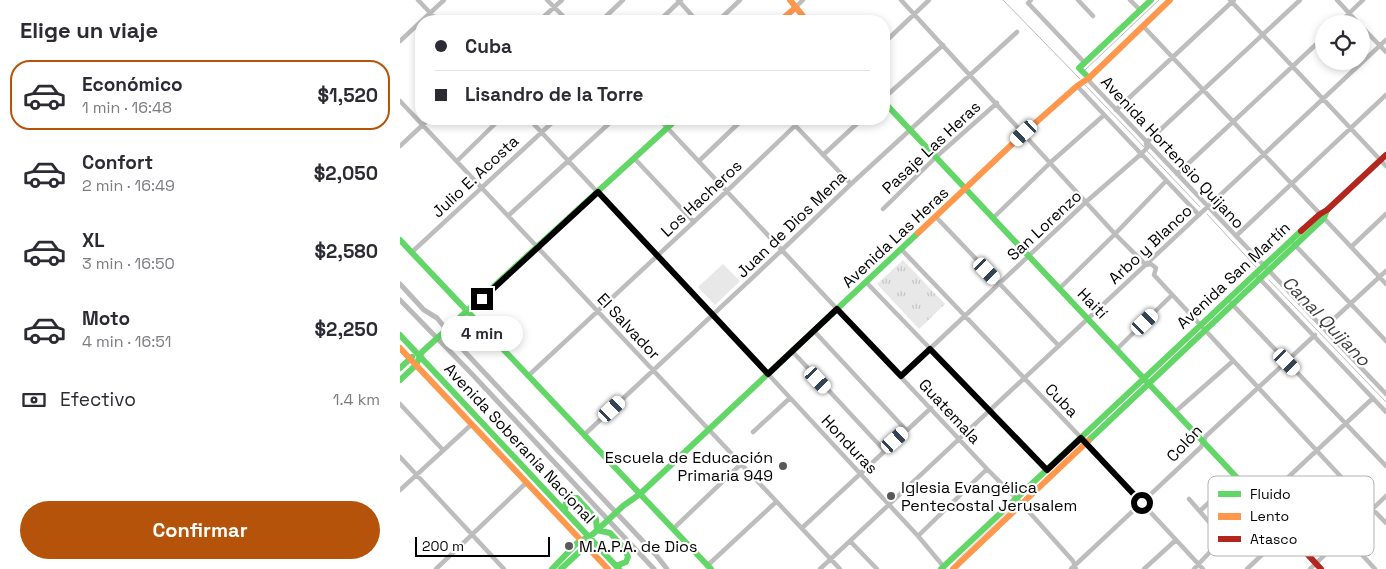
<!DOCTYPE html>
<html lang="es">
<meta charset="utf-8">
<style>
:root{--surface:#fff;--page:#f7f7f7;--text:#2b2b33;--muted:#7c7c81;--line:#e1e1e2;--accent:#b45309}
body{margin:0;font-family:"Space Grotesk",sans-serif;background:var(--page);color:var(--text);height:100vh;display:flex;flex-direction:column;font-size:19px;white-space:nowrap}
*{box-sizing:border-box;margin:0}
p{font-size:16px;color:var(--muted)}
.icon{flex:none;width:28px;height:28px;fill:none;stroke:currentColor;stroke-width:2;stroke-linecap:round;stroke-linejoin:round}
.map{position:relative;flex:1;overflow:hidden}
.sheet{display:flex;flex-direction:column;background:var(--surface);width:400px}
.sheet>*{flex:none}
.hud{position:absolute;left:15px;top:15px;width:475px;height:110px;border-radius:20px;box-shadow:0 2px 8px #0003;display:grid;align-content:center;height:110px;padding:0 20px;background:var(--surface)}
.buttons{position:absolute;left:915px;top:15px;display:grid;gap:10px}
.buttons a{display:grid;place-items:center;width:55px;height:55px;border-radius:50%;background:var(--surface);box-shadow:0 2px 8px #0003;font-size:25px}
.scale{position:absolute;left:15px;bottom:12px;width:135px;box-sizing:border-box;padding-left:5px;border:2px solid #000;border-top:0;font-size:14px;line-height:18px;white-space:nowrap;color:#000;-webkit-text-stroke:4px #fff;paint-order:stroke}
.end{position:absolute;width:22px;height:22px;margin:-11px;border:6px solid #000;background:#fff;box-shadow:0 0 0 2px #fff}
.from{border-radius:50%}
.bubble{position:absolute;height:35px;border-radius:18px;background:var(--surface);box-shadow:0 2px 8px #0003;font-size:16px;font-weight:600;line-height:35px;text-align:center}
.car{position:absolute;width:15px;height:30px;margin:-15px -8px;border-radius:6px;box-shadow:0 0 4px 1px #0007;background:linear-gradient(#fff 24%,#345 0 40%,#fff 0 76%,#345 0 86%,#fff 0)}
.hud b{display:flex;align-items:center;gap:18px;height:48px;font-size:19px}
.hud b+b{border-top:1px solid var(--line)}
.hud i{width:12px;height:12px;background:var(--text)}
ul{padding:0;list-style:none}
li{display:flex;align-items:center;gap:15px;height:70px;margin:0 10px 8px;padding:0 10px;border:2px solid transparent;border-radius:20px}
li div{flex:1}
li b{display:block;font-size:19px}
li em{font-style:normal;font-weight:600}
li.active{border-color:var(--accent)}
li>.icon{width:45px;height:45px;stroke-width:1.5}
h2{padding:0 20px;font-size:22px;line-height:60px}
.pay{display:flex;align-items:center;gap:12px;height:55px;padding:0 20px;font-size:19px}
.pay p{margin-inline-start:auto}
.action{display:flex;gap:10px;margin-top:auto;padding:10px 20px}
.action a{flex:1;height:58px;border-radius:30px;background:var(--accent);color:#fff;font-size:20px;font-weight:600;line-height:58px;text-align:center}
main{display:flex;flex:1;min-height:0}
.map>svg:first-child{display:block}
.grass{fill:url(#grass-tufts)}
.garden{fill:#e8e8e8}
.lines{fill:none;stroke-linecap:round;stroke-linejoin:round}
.stream{stroke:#bababa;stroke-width:1}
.canal{stroke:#bababa;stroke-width:5}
.street{stroke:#bdbdbd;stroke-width:4.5}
.fast{stroke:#63d668;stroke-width:6}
.slow{stroke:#ff974d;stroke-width:6}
.jam{stroke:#b3261e;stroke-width:6}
.route{stroke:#000;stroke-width:6}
.poi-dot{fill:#595959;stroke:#fff;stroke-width:2}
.labels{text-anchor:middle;stroke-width:4.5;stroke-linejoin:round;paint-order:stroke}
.street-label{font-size:16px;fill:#000;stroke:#fff}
.poi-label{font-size:16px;fill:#000;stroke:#fff;text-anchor:start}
.water-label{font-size:18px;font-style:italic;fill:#3e3e3e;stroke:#fff}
.key{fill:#fff;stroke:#b2b2b2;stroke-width:1}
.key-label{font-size:14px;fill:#000}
</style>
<main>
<section class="sheet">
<h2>Elige un viaje</h2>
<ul>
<li class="active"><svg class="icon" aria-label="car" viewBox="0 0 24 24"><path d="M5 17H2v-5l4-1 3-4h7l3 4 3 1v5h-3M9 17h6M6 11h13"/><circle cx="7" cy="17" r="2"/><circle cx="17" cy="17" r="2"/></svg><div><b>Económico</b><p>1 min · 16:48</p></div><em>$1,520</em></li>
<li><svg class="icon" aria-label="car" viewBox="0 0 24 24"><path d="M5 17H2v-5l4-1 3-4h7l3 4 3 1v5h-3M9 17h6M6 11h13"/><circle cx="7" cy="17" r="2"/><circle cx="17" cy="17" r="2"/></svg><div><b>Confort</b><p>2 min · 16:49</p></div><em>$2,050</em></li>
<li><svg class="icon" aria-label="car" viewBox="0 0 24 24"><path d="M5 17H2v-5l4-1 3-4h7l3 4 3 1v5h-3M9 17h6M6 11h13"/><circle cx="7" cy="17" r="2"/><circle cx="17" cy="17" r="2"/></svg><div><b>XL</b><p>3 min · 16:50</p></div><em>$2,580</em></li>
<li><svg class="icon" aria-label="car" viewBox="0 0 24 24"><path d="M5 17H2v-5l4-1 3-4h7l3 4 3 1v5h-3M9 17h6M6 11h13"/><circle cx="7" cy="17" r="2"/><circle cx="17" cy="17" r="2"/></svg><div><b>Moto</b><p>4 min · 16:51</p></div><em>$2,250</em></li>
</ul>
<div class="pay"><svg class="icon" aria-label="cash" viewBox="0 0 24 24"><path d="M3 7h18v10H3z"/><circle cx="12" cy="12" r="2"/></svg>Efectivo<p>1.4 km</p></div>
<div class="action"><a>Confirmar</a></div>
</section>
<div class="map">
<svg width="986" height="569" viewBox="0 0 986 569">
<defs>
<pattern id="grass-tufts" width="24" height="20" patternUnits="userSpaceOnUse" patternTransform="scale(1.25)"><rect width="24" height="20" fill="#e8e8e8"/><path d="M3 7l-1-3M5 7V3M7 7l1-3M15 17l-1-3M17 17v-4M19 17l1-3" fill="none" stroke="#c5c5c5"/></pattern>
</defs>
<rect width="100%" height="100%" fill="#fff"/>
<path class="grass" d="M 503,260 L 545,304 L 519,329 L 477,284 Z
M 612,506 L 614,508 L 557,562 L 555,561 Z"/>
<path class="garden" d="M 323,264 L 340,281 L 315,305 L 298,287 Z"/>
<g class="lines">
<path class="stream" d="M 603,0 L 680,79
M 685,70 L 759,0
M 685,85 L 745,148
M 747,151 L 800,207
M 807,214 L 856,267
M 869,280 L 986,402"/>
<path class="canal" d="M 0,284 L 24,310 L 37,318 L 65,352 L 256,555 L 267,569
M 0,300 L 71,373 L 254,569"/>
<path class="street" d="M 18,0 L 38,21
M 147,0 L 168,21
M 278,0 L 297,21
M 501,0 L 715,234 L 746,265 L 751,264 L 756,268 L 754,275 L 943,479 L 986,523
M 631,0 L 628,3 L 684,62
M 678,0 L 693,16
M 730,0 L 740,10
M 830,0 L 986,166
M 937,0 L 959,24
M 395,8 L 403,0
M 139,21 L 162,0
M 201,21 L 223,0
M 259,21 L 281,0
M 318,21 L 340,0
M 938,24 L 963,0
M 743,26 L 986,284
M 961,26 L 986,52
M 0,41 L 44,0
M 484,43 L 529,0
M 689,78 L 690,82 L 986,394
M 677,86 L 799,215
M 484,98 L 543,45
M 0,101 L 440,569
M 716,110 L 834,0
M 129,119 L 368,374 L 518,536 L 544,567
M 259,119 L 587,469 L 622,504 L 673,561 L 676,569
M 389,119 L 451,184
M 0,146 L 29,119
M 423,155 L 462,119
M 234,158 L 294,222
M 57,161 L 100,119
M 299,161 L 343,119
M 777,174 L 924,37
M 483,209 L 536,157 L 597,103
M 109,215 L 214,119
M 536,217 L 659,346
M 593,218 L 651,162 L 703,116
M 836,236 L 986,95
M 894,244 L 986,341
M 951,247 L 986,214
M 501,249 L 690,447 L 803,569
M 12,252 L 156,119
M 858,277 L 986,412
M 466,282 L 647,470
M 660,288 L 715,234 L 766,181
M 831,303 L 986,466
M 924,328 L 986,271
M 414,331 L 506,430
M 717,349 L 772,295
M 392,351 L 484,450
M 128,376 L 327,191 L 402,119
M 501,376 L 687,201 L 740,155 L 747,148 L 746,143 L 900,0
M 0,404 L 43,450
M 776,411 L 833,361
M 353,432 L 390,398
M 184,435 L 382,250 L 451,184 L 617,32
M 0,457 L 104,569
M 0,490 L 72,424
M 789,499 L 823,538
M 800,511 L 836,477
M 402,528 L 531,408
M 273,529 L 341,464
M 518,536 L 587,469
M 945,536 L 975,569
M 450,541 L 477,569
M 308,565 L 376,502
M 36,569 L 126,483
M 420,569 L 986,40
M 671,569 L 801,447 L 806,436 L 915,335
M 744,569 L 776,540
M 794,569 L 823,538 L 973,398
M 847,569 L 886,532 L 892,529 L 943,479
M 910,569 L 986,496"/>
<path class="fast" d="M 689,78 L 679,68 L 751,0
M 484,102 L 842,483
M 0,240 L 311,569
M 0,335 L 219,569
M 0,368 L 12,357
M 0,380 L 16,365 L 22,352 L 277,119
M 688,441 L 924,218 L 927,210
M 165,511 L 166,501 L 171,498 L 177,498 L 196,519 L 197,530 L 210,533 L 225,549 L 228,557 L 226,562 L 216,566
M 152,569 L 177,543 L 193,534 L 223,506 L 240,494 L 518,233
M 161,569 L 189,543
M 541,569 L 901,231"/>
<path class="slow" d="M 390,0 L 407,21
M 380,21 L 395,8
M 518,233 L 624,133 L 677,86 L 689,78 L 770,0
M 0,348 L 208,569
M 553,569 L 688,441"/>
<path class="jam" d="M 901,231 L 920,214 L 927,210 L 986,155
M 842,483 L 921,569"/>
</g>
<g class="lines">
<path class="route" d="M 82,299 L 198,192 L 368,374 L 437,309 L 501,376 L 530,349 L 647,470 L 681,438 L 742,503"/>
</g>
<g class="poi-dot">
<circle cx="383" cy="466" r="5"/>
<circle cx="491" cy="496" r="5"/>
<circle cx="169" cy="546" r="5"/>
</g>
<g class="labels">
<g class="street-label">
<text transform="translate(531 147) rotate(-43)" y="6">Pasaje Las Heras</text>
<text transform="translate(773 152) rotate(47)" y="6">Avenida Hortensio Quijano</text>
<text transform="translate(75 176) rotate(-43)" y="6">Julio E. Acosta</text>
<text transform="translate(301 198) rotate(-43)" y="6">Los Hacheros</text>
<text transform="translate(391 224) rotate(-44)" y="6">Juan de Dios Mena</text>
<text transform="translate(644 225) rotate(-43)" y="6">San Lorenzo</text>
<text transform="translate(495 237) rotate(-43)" y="6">Avenida Las Heras</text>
<text transform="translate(750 244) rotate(-43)" y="6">Arbo y Blanco</text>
<text transform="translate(833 275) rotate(-43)" y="6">Avenida San Martín</text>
<text transform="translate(693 303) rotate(46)" y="6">Haití</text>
<text transform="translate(229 326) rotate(47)" y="6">El Salvador</text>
<text transform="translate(662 400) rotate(46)" y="6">Cuba</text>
<text transform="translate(550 411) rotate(47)" y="6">Guatemala</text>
<text transform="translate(120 443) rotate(47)" y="6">Avenida Soberanía Nacional</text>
<text transform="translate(784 443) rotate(-47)" y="6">Colón</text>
<text transform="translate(450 444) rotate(47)" y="6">Honduras</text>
</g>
<g class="poi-label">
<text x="373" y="463" text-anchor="end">Escuela de Educación<tspan x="373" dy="18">Primaria 949</tspan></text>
<text x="501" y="493">Iglesia Evangélica<tspan x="501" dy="18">Pentecostal Jerusalem</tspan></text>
<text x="179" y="552">M.A.P.A. de Dios</text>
</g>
<g class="water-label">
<text transform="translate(926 321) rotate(46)" y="6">Canal Quijano</text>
</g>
</g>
<rect x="808" y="476" width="166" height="80" rx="8" class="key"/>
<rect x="818" y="491" width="23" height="6" fill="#63d668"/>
<rect x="818" y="513" width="23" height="7" fill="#ff974d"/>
<rect x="818" y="536" width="23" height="6" fill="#b3261e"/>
<g class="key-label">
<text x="850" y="499">Fluido</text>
<text x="850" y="521">Lento</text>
<text x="850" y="544">Atasco</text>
</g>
</svg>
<div class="buttons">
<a><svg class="icon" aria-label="locate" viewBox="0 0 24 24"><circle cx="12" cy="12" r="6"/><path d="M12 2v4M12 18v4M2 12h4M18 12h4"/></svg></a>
</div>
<div class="scale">200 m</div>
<i class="end from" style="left:742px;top:503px"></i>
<i class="end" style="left:82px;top:299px"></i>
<div class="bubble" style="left:41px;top:316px;width:82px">4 min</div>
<i class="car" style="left:624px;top:133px;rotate:227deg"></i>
<i class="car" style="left:587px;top:271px;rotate:136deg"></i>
<i class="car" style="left:745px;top:322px;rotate:46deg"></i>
<i class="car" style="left:887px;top:362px;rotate:136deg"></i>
<i class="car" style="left:418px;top:380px;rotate:137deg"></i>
<i class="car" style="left:212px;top:409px;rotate:47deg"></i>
<i class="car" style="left:495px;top:440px;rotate:48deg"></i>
<div class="hud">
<b><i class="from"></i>Cuba</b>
<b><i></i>Lisandro de la Torre</b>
</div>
</div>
</main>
